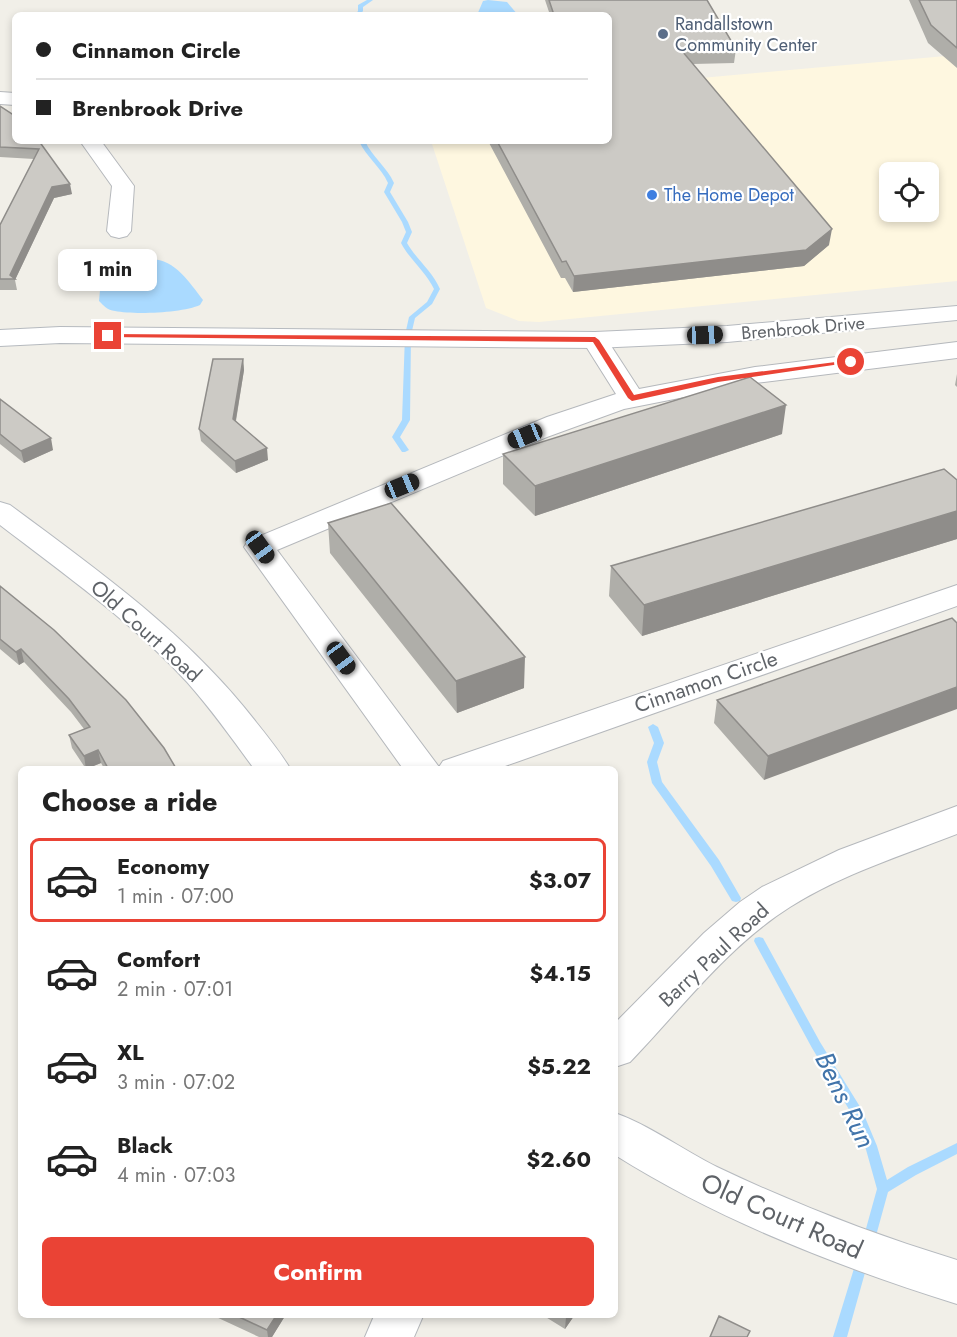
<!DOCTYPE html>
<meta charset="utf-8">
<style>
:root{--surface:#fff;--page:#f6f6f6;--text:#222;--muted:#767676;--line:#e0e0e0;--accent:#ea4335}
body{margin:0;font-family:Jost,sans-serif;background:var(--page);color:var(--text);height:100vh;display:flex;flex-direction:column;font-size:22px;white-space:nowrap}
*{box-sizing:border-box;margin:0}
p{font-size:20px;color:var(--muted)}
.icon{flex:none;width:33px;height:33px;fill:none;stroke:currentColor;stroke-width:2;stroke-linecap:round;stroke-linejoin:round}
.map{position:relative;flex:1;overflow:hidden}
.panel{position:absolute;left:18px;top:766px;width:600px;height:552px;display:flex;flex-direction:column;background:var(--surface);border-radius:9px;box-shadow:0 3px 9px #0003}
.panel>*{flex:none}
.hud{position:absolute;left:12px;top:12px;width:600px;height:132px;border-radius:9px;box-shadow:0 3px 9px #0003;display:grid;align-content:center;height:132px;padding:0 24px;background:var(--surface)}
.tools{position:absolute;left:879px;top:162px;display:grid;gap:12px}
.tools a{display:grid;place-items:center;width:60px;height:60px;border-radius:9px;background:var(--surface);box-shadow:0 3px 9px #0003;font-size:30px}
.end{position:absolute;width:27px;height:27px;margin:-14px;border:8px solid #ea4335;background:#fff;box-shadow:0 0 0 3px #fff}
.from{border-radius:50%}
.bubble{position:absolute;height:42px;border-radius:9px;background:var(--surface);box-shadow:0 3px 9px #0003;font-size:20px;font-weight:700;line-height:42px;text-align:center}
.car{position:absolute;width:18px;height:36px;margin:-18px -9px;border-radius:8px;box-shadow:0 0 4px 2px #0007;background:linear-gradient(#222 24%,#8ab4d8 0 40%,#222 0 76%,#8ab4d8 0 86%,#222 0)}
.hud b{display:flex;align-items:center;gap:21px;height:57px;font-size:22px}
.hud b+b{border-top:2px solid var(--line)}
.hud i{width:15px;height:15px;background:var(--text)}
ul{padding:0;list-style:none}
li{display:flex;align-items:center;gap:18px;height:84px;margin:0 12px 9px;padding:0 12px;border:3px solid transparent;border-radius:9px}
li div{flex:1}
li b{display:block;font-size:22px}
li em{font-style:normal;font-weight:700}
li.active{border-color:var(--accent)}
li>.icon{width:54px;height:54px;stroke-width:1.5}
h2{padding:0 24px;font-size:27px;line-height:72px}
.primary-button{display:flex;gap:12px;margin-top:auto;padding:12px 24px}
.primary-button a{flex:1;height:69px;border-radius:9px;background:var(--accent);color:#fff;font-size:24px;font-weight:700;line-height:69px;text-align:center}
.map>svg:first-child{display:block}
.commercial{fill:#fef7e0;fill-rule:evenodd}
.water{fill:#aadaff}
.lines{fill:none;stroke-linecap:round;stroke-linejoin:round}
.stream{fill:#aadaff;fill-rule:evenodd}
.street-casing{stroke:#b5b8bc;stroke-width:2}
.secondary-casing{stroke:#b6babf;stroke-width:2}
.street{fill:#fff;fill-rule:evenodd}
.secondary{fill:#fff;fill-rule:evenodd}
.wall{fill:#afaea9}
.shaded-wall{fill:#8f8d8a}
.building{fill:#cccac5;stroke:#8f8d8a;stroke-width:1.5}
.route{fill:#ea4335}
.service-dot{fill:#5c6f8a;stroke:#fff;stroke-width:2}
.shop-dot{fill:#3f7fe0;stroke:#fff;stroke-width:2}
.labels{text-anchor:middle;stroke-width:4.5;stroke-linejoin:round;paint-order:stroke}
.far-service-label{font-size:18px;fill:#4e5e75;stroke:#fff;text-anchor:start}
.far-shop-label{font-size:18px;fill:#366cbe;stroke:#fff;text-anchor:start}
.far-street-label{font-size:18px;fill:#5f6368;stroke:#fff}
.street-label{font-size:21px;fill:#5f6368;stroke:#fff}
.near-street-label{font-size:26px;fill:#5f6368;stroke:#fff}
.near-water-label{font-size:27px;font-style:italic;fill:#4174aa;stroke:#fff}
</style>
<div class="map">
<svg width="957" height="1337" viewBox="0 0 957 1337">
<rect width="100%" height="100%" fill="#f1efe8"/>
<path class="commercial" d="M 957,55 L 957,281 L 539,322 L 519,321 L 486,308 L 431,141 L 609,141 L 679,80 ZM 890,172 L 928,172 L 928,212 L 890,212 Z"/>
<path class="water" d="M 488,0 L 507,2 L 518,15 L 477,15 L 483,1 Z
M 151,259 C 176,260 189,282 203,300 L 200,305 C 183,313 134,315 115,311 C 107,310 104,306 99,301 C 100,293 100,284 103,277 C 108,261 137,261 151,259 Z"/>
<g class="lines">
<path class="stream" d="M 367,0 L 373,0 L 363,7 L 363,11 L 360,15 L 355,15 L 358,11 L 358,5 Z
M 359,141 L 365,141 C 372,157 387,167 394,183 L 390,192 L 408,222 L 412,232 L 407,243 C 417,260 432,271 440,289 L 432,304 L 415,318 L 411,335 L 410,420 L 400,437 L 409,450 L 405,452 L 402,452 L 392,437 L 402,420 L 405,335 L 409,317 L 427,302 L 434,289 C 426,272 410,260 401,243 L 406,232 L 402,222 L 384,192 L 388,183 C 381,167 366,157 359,141 Z
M 653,724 L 658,727 L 664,743 L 657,762 L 662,782 L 719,860 L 741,898 L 740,901 L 736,902 L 732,901 L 711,866 L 652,783 L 647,762 L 654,743 L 648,727 Z
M 759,937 L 763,938 L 820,1042 L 862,1110 L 877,1146 L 887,1180 L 908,1167 L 957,1143 L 957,1154 L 916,1175 L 888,1192 L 874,1243 L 872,1247 L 868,1249 L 864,1247 L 862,1243 L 877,1189 L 865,1146 L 853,1116 L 812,1048 L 754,941 L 755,938 Z
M 862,1256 L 866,1258 L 868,1262 L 847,1337 L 833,1337 L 856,1262 L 858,1258 Z"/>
<g class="street-casing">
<path id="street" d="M 0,92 L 15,93 L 15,105 L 0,104 Z
M 80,141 L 101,141 L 134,186 L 131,231 L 127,236 L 119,238 L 111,236 L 107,231 L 112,186 Z
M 595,332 L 604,335 L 639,389 L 755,367 L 957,342 L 957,358 L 755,383 L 624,409 L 547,437 L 277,550 L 439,767 L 443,761 L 957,585 L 957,606 L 494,770 L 404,770 L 244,547 L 248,541 L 547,417 L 616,394 L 582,340 L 586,335 Z
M 957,806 L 957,834 C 901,856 842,874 790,907 C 728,946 680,1010 630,1062 L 615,1067 L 615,1023 L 704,933 L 740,902 L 762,887 L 839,850 Z
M 374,1316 L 423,1316 L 414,1337 L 365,1337 Z"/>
</g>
<g class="secondary-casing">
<path id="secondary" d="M 957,306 L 957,320 L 727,342 L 595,348 L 60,343 L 0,346 L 0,330 L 60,327 L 595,332 L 727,326 Z
M 0,502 L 10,505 C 99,571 188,634 256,722 C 268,737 281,753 291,770 L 255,770 C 233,740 212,710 187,682 C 132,622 64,574 0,525 Z
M 615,1113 C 649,1125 683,1150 717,1167 C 795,1204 874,1235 957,1260 L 957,1304 C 839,1267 720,1221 615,1155 Z"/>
</g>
<use href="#street" class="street"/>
<use href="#secondary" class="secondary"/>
</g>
<path class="wall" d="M 545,0 L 707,0 L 736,49 L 734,63 L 693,64 L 829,245 L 804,266 L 573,292 L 565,278 L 561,278 L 488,141 L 609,141 L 609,15 L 550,15 Z
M 909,0 L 957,0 L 957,68 L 928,43 Z
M 0,106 L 39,141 L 72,194 L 54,198 L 15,280 L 17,290 L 0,290 L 0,225 L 34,159 L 0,157 Z
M 243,359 L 244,370 L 236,421 L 268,460 L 236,473 L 201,441 L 199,429 Z
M 957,374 L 957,387 L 955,385 Z
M 0,399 L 53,450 L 24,463 L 0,444 Z
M 782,434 L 535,516 L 503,484 L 503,454 Z
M 957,480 L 957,539 L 642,636 L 609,596 L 611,566 Z
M 328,523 L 524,688 L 457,713 L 330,553 Z
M 0,586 L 177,770 L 105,770 L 101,763 L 86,769 L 72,748 L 69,735 L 84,729 L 71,712 L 24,662 L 19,665 L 0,649 Z
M 952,618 L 764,780 L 714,723 L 717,700 Z
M 214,1316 L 285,1316 L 272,1337 L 259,1337 Z
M 544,1316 L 574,1316 L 565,1329 Z"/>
<path class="shaded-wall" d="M 70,184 L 72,194 L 54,198 L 15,280 L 10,275 L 52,187 Z
M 832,229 L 829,245 L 804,266 L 573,292 L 574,276 Z
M 243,359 L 244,370 L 234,431 L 233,419 Z
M 786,405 L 782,434 L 535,516 L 535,486 Z
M 51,438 L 53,450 L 24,463 L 21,451 Z
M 267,448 L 268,460 L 236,473 L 235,461 Z
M 957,511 L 957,539 L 642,636 L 644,605 Z
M 21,649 L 24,662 L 19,665 L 16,652 Z
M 525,657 L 524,688 L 457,713 L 456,681 Z
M 957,687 L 957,709 L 764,780 L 768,756 Z
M 98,750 L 101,763 L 86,769 L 84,756 Z
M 276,1316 L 285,1316 L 272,1337 L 268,1337 L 267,1330 Z
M 567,1316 L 574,1316 L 565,1329 L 566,1317 Z"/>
<path class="building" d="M 549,0 L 707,0 L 736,49 L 682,51 L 832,229 L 806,250 L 574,276 L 566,261 L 562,262 L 497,141 L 609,141 L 609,15 L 554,15 Z
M 919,0 L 957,0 L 957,48 L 931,25 Z
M 0,106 L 15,116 L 15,141 L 39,141 L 70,184 L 52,187 L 10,275 L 15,279 L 0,279 L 0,225 L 39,149 L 0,147 Z
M 213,359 L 243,359 L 233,419 L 267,448 L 235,461 L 199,429 Z
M 750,377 L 786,405 L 535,486 L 503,454 Z
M 0,399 L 51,438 L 21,451 L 0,434 Z
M 944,469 L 957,480 L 957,511 L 644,605 L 611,566 Z
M 391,503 L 525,657 L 456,681 L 328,523 Z
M 0,586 L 54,630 L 126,700 L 164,748 L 177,770 L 109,770 L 98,750 L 84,756 L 69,735 L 90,727 L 69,699 L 21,649 L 16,652 L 0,639 Z
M 952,618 L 957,623 L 957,687 L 768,756 L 717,700 Z
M 237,1316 L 276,1316 L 267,1330 Z
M 719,1316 L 750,1331 L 747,1337 L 710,1337 Z"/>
<path class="route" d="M 108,334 L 595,337 L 599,340 L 634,395 L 718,377 L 851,360 L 854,362 L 718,382 L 632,401 L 628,398 L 593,342 L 105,337 L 104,336 Z"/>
<circle class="service-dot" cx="663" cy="34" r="6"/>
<circle class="shop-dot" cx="652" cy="195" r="6"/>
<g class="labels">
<g class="far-service-label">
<text x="675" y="30">Randallstown<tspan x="675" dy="21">Community Center</tspan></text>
</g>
<g class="far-shop-label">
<text x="664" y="201">The Home Depot</text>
</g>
<g class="far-street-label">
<text transform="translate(803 328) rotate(-5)" y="6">Brenbrook Drive</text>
</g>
<g class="street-label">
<text transform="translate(146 631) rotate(42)" y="7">Old Court Road</text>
<text transform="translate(706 682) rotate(-19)" y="7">Cinnamon Circle</text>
<text transform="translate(714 955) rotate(-43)" y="7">Barry Paul Road</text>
</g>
<g class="near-street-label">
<text transform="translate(782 1216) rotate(24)" y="9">Old Court Road</text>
</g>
<g class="near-water-label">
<text transform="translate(845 1100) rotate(64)" y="9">Bens Run</text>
</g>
</g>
</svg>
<div class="tools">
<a><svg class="icon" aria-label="locate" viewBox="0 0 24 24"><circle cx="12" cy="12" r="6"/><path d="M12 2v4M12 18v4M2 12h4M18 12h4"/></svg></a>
</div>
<i class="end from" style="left:851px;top:362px"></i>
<i class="end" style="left:108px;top:336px"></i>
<div class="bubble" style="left:58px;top:249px;width:99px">1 min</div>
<i class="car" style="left:705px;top:335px;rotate:88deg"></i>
<i class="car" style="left:525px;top:436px;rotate:248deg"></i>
<i class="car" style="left:402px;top:486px;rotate:68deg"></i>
<i class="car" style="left:260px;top:547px;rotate:144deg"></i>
<i class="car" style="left:341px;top:658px;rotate:144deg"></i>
<div class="hud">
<b><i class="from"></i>Cinnamon Circle</b>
<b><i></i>Brenbrook Drive</b>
</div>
<section class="panel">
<h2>Choose a ride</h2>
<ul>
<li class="active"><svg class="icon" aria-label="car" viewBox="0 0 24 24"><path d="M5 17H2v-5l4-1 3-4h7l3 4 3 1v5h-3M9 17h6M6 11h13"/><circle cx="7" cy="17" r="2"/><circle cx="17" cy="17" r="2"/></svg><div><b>Economy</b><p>1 min · 07:00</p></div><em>$3.07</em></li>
<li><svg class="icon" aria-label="car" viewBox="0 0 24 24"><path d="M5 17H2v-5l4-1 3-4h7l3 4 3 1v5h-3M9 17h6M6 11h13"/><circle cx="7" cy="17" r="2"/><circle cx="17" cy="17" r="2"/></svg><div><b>Comfort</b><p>2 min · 07:01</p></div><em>$4.15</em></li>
<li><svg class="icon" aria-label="car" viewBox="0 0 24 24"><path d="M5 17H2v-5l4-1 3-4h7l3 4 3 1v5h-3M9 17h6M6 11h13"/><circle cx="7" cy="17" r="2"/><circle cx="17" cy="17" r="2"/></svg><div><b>XL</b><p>3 min · 07:02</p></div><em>$5.22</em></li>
<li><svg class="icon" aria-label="car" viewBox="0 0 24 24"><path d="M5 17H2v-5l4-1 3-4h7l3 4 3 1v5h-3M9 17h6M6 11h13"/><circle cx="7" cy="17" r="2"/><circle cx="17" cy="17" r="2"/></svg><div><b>Black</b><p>4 min · 07:03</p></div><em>$2.60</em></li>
</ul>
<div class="primary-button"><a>Confirm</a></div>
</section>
</div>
